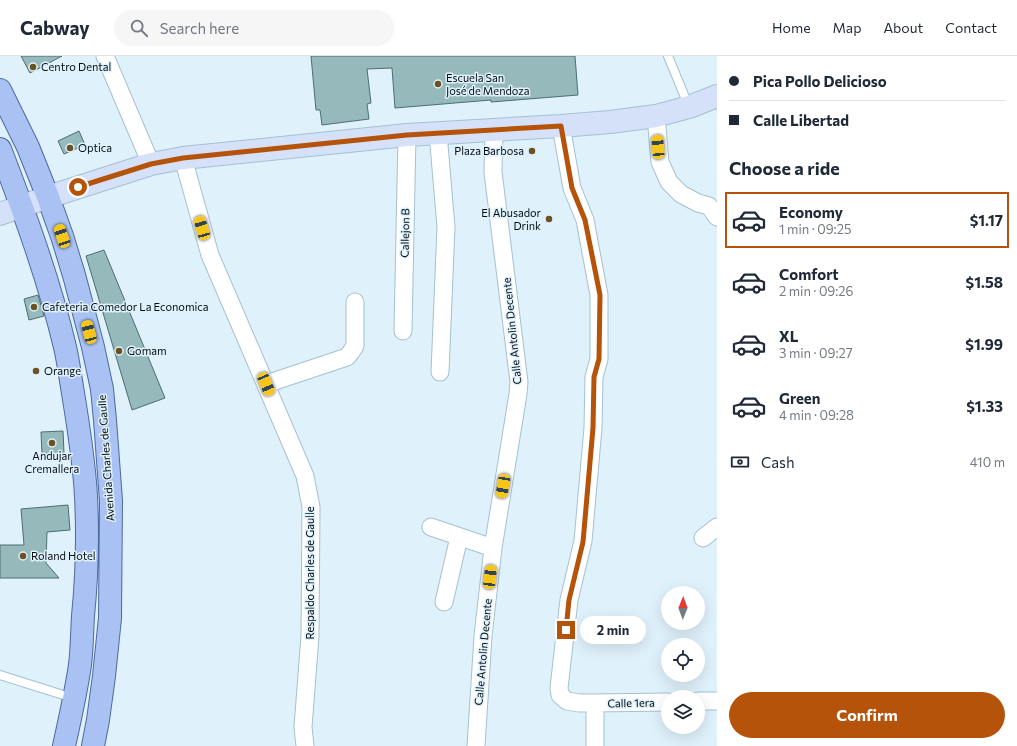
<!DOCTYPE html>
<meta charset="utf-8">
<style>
:root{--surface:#fff;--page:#f6f6f7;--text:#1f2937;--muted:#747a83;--line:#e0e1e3;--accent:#b45309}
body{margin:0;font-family:Commissioner,sans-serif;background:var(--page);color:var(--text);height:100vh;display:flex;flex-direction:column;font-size:15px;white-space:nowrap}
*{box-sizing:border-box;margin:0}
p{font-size:13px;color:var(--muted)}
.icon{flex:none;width:22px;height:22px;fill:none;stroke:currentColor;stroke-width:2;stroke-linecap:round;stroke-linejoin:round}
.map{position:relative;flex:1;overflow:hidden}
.panel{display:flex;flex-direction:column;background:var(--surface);width:300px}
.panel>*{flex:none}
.top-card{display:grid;align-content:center;height:88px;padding:0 12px;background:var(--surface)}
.needle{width:26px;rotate:1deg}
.tools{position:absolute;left:661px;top:530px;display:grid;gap:8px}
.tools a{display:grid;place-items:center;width:44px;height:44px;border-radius:50%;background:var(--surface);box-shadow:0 4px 16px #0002;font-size:20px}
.end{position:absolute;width:18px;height:18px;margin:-9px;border:5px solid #b45309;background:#fff;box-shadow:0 0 0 2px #fff}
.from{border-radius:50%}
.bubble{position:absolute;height:28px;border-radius:14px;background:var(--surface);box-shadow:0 4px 16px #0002;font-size:13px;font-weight:700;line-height:28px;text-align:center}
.car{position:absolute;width:12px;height:24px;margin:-12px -6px;border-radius:5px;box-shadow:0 0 3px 1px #0007;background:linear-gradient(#f5c518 24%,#345 0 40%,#f5c518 0 76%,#345 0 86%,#f5c518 0)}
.top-card b{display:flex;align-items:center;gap:14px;height:38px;font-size:15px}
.top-card b+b{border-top:1px solid var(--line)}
.top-card i{width:10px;height:10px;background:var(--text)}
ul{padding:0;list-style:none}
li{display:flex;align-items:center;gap:12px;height:56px;margin:0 8px 6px;padding:0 4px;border:2px solid transparent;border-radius:0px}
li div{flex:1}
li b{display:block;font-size:15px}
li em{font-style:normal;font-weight:700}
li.selected{border-color:var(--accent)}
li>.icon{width:36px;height:36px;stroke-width:1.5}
h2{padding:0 12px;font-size:18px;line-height:48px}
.pay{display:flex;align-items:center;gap:10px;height:44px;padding:0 12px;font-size:15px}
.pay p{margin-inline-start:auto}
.button{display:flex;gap:8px;margin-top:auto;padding:8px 12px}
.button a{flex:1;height:46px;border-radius:24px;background:var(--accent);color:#fff;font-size:16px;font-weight:700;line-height:46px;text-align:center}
header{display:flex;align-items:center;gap:24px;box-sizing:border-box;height:56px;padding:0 20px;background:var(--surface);border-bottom:1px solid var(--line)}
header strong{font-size:19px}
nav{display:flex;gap:22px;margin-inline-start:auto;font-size:14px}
.search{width:280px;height:36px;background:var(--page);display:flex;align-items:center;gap:10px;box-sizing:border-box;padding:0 14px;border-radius:22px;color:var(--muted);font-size:15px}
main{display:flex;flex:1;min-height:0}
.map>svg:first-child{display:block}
.building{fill:#96b9bc;stroke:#4c6e70}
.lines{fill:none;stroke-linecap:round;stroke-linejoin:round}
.lane-casing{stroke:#a4c1d1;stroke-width:10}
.street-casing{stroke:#a4c1d1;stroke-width:19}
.secondary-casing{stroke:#a4c1d1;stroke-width:24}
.primary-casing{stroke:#4c699f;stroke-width:24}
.lane{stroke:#fff;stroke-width:8}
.street{stroke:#fff;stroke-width:17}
.secondary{stroke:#d5e1f9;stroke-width:22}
.primary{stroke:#aac2f3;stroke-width:22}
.route{stroke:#b45309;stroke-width:5}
.poi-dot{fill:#6c5123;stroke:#dff1fb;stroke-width:1.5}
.labels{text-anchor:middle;stroke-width:3;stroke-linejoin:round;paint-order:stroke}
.poi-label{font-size:11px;fill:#040d12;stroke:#dff1fb;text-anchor:start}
.street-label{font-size:11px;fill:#040d12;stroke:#dff1fb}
</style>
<header>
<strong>Cabway</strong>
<div class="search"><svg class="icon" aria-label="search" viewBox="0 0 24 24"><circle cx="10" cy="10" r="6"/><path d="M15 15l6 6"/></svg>Search here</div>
<nav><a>Home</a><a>Map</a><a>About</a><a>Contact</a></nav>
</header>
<main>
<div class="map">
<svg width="717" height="690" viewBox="0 0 717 690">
<rect width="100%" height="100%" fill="#dff1fb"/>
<path class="building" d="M 21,0 L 62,0 L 30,17 Z
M 311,0 L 575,0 L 578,39 L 491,46 L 491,44 L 395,52 L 392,12 L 367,13 L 371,47 L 367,48 L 369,63 L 322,69 L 320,54 L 316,54 Z
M 79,75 L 85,89 L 64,98 L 58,85 Z
M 104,194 L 165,342 L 132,354 L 86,200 Z
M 38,239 L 44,260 L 29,264 L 24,243 Z
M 63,375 L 64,397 L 42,398 L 41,376 Z
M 68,449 L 70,474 L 47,476 L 46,507 L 59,522 L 0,522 L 0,489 L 24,489 L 21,453 Z"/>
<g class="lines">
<g class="lane-casing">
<path id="lane" d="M 668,0 L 689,51
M 0,619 L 73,642"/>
</g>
<g class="street-casing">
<path id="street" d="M 105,0 L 151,108
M 656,60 L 660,106 L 669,126 L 681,138 L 698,147 L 709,150 L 717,161
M 561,70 L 572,132 L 585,164 L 599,239 L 599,303 L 594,321 L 593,372 L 583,485 L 569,544 L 559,632 L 560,639 L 567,645 L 579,647 L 595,647 L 668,646
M 438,77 L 446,171 L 440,316
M 183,102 L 210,199 L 305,420 L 311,451 L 310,580 L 303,671 L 305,690
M 403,275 L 407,79
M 266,328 L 347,301 L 351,296 L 355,290 L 355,246
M 431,471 L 493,492
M 703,482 L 717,471
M 444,546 L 459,481
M 698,645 L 717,645
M 595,647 L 595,690
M 476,690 L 483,580 L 493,492 L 518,338 L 519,326 L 493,116 L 494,74"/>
</g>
<g class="secondary-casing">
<path id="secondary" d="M 0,158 L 48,141 L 151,108 L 183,102 L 407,79 L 561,70 L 610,66 L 656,60 L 689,51 L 717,40"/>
</g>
<g class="primary-casing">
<path id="primary" d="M 0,34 L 28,91 L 48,141 L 62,180 L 74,219 L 93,291 L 102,333 L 105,364 L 111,445 L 110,562 L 104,620 L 98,664 L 93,690
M 0,93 C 25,158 49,224 65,291 C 68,304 70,318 72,331 C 78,367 84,403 86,440 C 88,480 87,520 83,560 C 82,576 82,593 80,609 C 76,636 70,663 64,690"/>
</g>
<use href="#lane" class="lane"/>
<use href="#street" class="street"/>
<use href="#secondary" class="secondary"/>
<use href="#primary" class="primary"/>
</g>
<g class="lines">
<path class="route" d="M 78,131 L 151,108 L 183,102 L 407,79 L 561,70 L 572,132 L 585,164 L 600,239 L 599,303 L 594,321 L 593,372 L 583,486 L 569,544 L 566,574"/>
</g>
<g class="poi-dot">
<circle cx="33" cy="11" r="4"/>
<circle cx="438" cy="28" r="4"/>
<circle cx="70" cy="92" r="4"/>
<circle cx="532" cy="95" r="4"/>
<circle cx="549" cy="163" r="4"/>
<circle cx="34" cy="251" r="4"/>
<circle cx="119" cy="295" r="4"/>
<circle cx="36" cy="315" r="4"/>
<circle cx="52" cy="387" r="4"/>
<circle cx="23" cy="500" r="4"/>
</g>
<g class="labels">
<g class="poi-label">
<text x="41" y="15">Centro Dental</text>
<text x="446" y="26">Escuela San<tspan x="446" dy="13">José de Mendoza</tspan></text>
<text x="78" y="96">Optica</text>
<text x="524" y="99" text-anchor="end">Plaza Barbosa</text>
<text x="541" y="161" text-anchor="end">El Abusador<tspan x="541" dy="13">Drink</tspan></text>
<text x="42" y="255">Cafeteria Comedor La Economica</text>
<text x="127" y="299">Gomam</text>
<text x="44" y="319">Orange</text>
<text x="52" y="404" text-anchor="middle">Andujar<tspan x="52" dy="13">Cremallera</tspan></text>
<text x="31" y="504">Roland Hotel</text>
</g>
<g class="street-label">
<text transform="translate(405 177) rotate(-89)" y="4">Callejon B</text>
<text transform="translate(512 275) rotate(-96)" y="4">Calle Antolin Decente</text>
<text transform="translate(106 402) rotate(-94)" y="4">Avenida Charles de Gaulle</text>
<text transform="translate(310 517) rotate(-90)" y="4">Respaldo Charles de Gaulle</text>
<text transform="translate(483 596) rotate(-85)" y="4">Calle Antolin Decente</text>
<text transform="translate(631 647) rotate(-1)" y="4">Calle 1era</text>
</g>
</g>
</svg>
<div class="tools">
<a><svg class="needle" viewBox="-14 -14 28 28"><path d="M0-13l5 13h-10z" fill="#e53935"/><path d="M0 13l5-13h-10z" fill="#747a83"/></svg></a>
<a><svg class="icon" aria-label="locate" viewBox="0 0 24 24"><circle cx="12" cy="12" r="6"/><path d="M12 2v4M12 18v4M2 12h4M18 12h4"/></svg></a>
<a><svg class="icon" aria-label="layers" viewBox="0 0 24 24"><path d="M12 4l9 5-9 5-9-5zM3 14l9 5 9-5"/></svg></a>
</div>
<i class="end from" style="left:78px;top:131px"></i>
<i class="end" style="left:566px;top:574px"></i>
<div class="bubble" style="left:580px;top:560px;width:66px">2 min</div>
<i class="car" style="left:658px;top:91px;rotate:355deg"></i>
<i class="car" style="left:202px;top:172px;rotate:344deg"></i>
<i class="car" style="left:62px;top:180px;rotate:341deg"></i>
<i class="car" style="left:89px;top:276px;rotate:345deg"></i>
<i class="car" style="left:266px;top:328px;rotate:157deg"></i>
<i class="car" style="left:503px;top:430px;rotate:190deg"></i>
<i class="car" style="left:490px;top:521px;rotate:7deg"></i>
</div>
<section class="panel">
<div class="top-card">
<b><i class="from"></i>Pica Pollo Delicioso</b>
<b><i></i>Calle Libertad</b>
</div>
<h2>Choose a ride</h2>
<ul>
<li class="selected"><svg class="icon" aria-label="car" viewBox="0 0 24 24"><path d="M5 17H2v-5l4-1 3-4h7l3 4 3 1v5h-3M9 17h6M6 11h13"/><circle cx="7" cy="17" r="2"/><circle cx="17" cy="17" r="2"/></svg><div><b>Economy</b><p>1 min · 09:25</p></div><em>$1.17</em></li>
<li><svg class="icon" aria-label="car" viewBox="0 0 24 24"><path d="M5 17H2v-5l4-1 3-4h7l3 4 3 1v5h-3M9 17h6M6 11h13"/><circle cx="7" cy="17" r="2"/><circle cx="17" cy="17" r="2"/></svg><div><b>Comfort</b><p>2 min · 09:26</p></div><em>$1.58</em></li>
<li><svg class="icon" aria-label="car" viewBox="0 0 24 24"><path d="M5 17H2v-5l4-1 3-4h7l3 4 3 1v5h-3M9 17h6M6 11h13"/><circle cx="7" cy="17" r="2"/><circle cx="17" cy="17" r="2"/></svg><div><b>XL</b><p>3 min · 09:27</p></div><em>$1.99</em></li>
<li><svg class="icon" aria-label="car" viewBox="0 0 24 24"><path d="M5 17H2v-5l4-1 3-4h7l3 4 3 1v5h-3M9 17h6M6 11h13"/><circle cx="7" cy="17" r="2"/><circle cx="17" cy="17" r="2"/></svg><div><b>Green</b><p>4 min · 09:28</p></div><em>$1.33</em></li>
</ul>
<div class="pay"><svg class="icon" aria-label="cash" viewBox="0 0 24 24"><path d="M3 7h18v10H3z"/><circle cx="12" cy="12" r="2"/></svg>Cash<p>410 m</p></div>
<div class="button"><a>Confirm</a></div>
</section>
</main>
